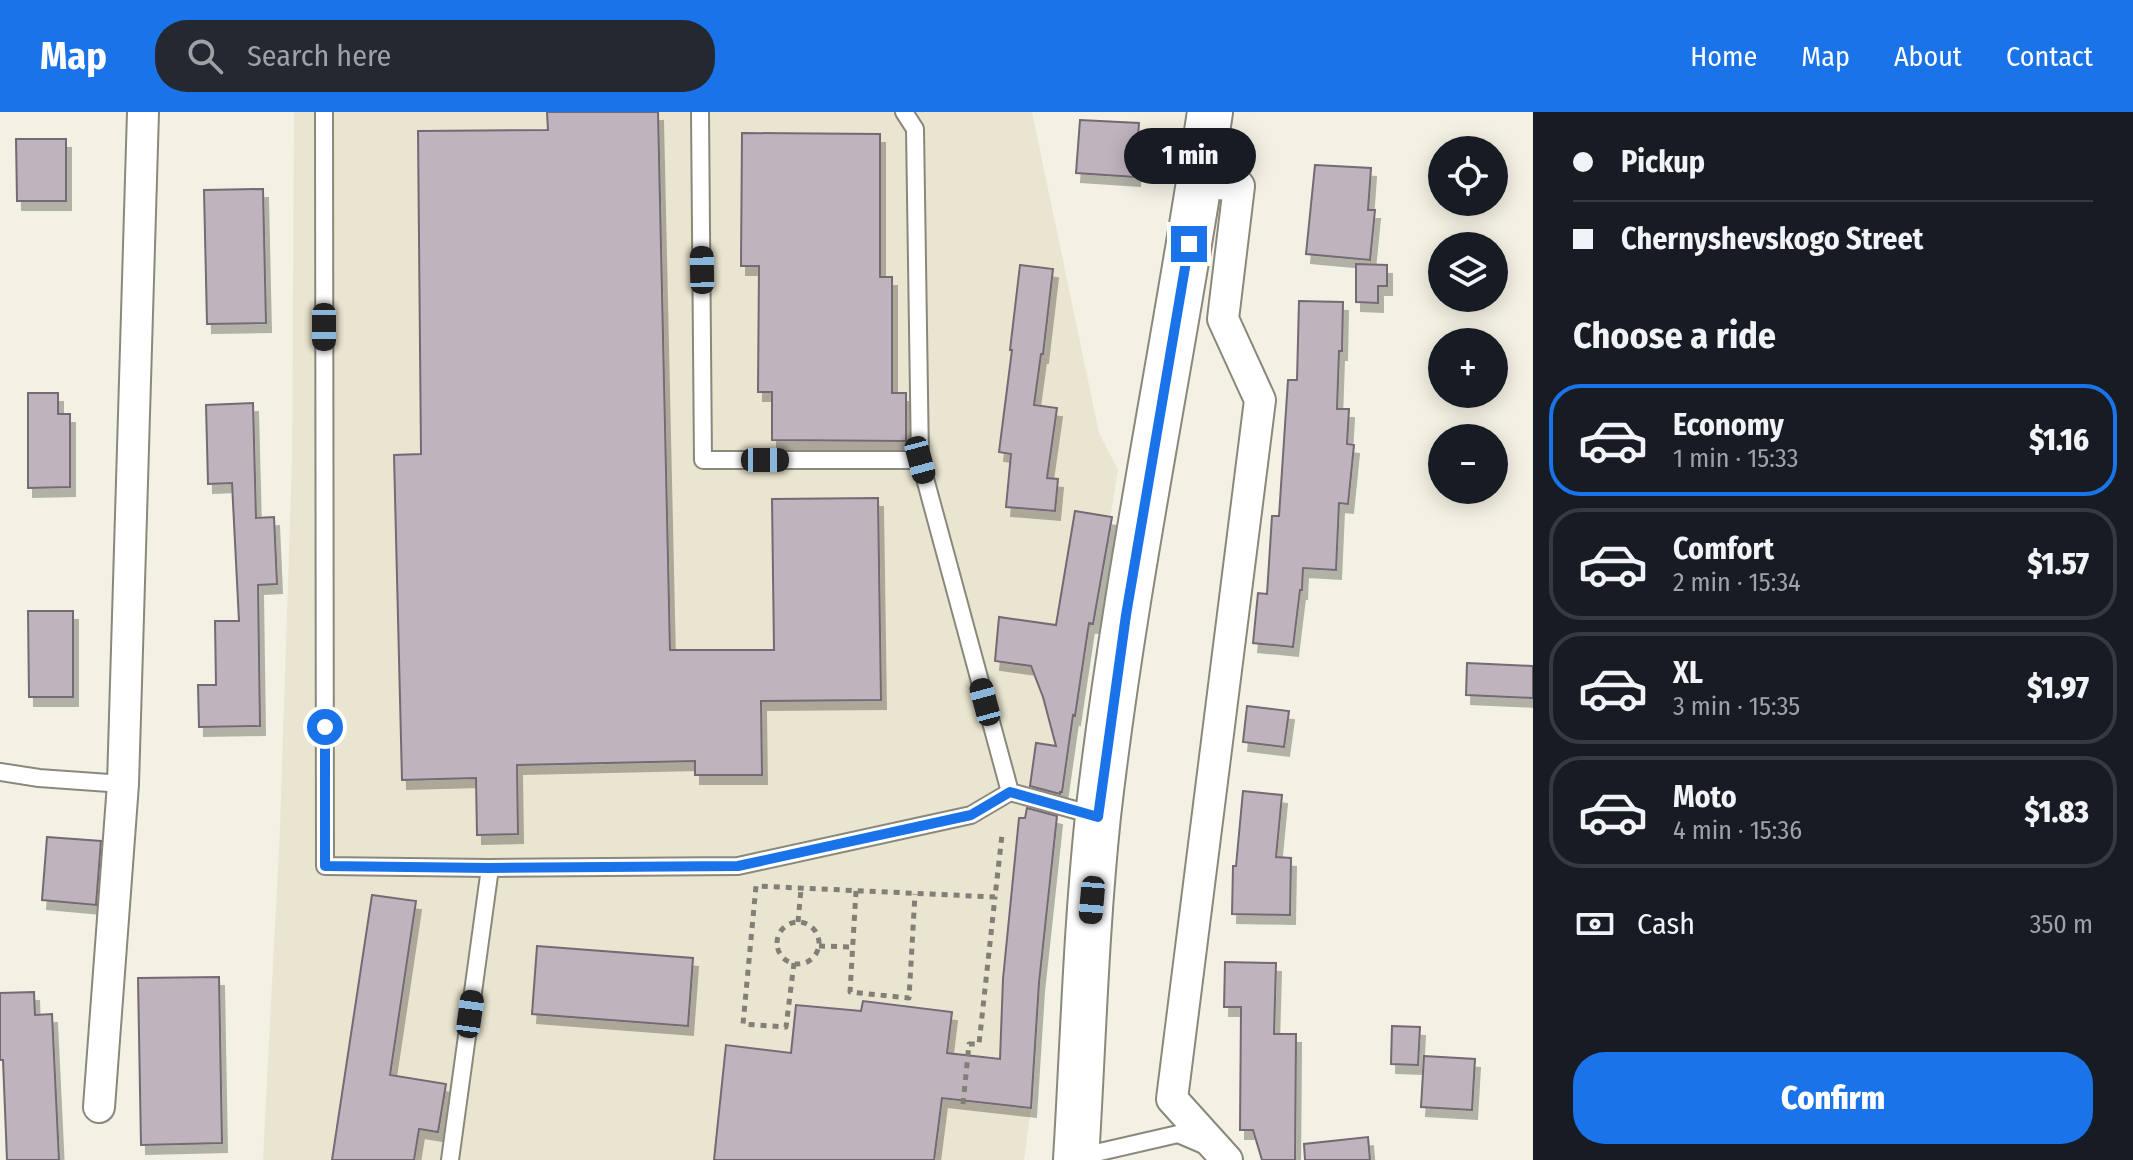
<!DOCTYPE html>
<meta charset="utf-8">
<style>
:root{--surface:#171b24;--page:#242831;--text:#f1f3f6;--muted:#9ea1a6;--line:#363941;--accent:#1a73e8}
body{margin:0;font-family:"Fira Sans Condensed",sans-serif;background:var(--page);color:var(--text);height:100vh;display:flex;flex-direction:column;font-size:30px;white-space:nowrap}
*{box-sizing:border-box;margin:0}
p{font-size:26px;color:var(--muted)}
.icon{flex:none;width:44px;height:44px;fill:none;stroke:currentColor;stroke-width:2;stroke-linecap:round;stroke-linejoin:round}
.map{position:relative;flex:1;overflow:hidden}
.details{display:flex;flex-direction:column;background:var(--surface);width:600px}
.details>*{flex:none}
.guide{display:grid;align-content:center;height:176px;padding:0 40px;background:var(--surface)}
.buttons{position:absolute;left:1428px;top:24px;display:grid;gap:16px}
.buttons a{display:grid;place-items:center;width:80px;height:80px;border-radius:50%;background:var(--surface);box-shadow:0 4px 20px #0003;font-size:40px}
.end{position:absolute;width:36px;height:36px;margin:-18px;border:10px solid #1a73e8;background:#fff;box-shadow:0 0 0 4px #fff}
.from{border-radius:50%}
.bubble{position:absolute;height:56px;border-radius:28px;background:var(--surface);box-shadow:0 4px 20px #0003;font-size:26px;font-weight:800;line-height:56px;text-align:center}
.car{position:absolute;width:24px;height:48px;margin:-24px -12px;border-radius:10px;box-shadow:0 0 6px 2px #0007;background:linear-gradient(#222 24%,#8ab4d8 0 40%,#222 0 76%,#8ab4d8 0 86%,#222 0)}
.guide b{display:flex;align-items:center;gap:28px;height:76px;font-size:30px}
.guide b+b{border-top:2px solid var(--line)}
.guide i{width:20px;height:20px;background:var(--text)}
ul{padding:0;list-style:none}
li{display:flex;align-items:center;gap:24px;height:112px;margin:0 16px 12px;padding:0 24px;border:4px solid var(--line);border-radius:32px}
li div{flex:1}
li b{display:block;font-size:30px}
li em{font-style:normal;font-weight:800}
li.active{border-color:var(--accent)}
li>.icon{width:72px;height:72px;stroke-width:1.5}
h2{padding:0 40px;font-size:36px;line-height:96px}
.pay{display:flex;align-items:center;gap:20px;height:88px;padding:0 40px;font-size:30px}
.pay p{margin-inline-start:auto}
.cta{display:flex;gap:16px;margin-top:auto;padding:16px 40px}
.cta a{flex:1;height:92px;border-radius:32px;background:var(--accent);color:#fff;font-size:32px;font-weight:800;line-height:92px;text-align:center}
header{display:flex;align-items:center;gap:48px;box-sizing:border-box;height:112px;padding:0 40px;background:var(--accent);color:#fff}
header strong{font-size:38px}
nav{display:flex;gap:44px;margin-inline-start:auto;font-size:28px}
.search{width:560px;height:72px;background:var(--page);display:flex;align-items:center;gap:20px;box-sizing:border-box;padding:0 28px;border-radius:32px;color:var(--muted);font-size:30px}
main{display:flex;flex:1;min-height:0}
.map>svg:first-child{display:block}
.built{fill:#e9e5d0}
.building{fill:#bfb3bd;stroke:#746a73;stroke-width:2;filter:url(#shadow)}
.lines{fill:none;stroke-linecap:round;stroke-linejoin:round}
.service-casing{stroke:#8a887b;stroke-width:20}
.minor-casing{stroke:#8a887b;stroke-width:34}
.secondary-casing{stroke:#8a887b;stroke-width:48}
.path{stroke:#817f76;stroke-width:5;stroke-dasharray:6 6;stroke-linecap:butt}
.service{stroke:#fff;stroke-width:16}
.minor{stroke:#fff;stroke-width:30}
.secondary{stroke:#fff;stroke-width:44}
.route{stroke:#1a73e8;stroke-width:10}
</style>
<header>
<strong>Map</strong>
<div class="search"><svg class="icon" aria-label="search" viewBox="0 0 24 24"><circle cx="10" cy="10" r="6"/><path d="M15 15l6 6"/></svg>Search here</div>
<nav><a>Home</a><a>Map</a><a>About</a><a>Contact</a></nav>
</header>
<main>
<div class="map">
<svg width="1533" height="1048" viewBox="0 0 1533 1048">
<defs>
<filter id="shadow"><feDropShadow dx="5" dy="9" stdDeviation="0" flood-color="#0004"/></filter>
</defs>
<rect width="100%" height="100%" fill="#f3f1e3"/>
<path class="built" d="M 294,0 L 1032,0 L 1099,321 L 1118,358 L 1093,512 L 1088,518 L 1057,710 L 1039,871 L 1031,996 L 1024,1048 L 263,1048 L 280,715 L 292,348 Z"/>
<path class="building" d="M 547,0 L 658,0 L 670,538 L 774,538 L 772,387 L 878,386 L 881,588 L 761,589 L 762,663 L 695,663 L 695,649 L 517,653 L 518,722 L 477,723 L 476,666 L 402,668 L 394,343 L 421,342 L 418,19 L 548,18 Z
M 1080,8 L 1139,11 L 1135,65 L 1076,61 Z
M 742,21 L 880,22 L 880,165 L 892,165 L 892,281 L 906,281 L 906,329 L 772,328 L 772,280 L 758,280 L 759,154 L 741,154 Z
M 16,27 L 66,27 L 66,89 L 17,89 Z
M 1315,53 L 1371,56 L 1368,98 L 1375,98 L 1370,148 L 1306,142 Z
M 263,77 L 266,211 L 207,212 L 204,78 Z
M 1356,152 L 1387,153 L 1387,174 L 1378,174 L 1378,191 L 1356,190 Z
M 1020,153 L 1053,157 L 1043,242 L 1041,242 L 1034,293 L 1057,296 L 1047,366 L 1058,367 L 1055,399 L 1006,395 L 1011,342 L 999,340 L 1012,238 L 1010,238 Z
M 1299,189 L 1343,190 L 1342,239 L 1339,239 L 1337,297 L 1349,297 L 1347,332 L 1354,333 L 1348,392 L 1339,391 L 1336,458 L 1303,456 L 1302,478 L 1300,478 L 1293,535 L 1253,531 L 1258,481 L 1267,482 L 1272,404 L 1279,404 L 1288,268 L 1297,268 Z
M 28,281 L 58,281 L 58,302 L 70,302 L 70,375 L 28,376 Z
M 253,291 L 256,406 L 274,405 L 277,472 L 258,473 L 260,614 L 199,615 L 198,573 L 216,573 L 215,509 L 239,509 L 232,371 L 208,372 L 206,293 Z
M 1075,399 L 1112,405 L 1093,512 L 1089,511 L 1075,604 L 1073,603 L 1062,680 L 1060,680 L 1060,682 L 1030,674 L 1036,631 L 1056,634 L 1043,585 L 1031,554 L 995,549 L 999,505 L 1056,513 Z
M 28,499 L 73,499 L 73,585 L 29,585 Z
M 1467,551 L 1533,554 L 1533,586 L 1466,583 Z
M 1247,594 L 1289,599 L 1284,635 L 1243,630 Z
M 1243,679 L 1282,683 L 1276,745 L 1291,746 L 1290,803 L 1232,802 L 1233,754 L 1236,754 Z
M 1027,696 L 1057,704 L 1039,871 L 1031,996 L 942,986 L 934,1048 L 714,1048 L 726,933 L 791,941 L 796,893 L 861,899 L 863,889 L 952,900 L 947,941 L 1000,947 L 1003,867 L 1019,706 L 1025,706 Z
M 47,725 L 101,729 L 96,793 L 42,788 Z
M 372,783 L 416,789 L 390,963 L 446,972 L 438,1020 L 419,1017 L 414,1048 L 332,1048 Z
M 537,834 L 693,846 L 688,914 L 532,902 Z
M 1225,850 L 1276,851 L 1274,922 L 1296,922 L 1295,1048 L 1262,1048 L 1253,1018 L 1240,1018 L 1241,895 L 1224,895 Z
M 219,865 L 222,1031 L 141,1033 L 138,866 Z
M 34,880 L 35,903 L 52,902 L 59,1048 L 7,1048 L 3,948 L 0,948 L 0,881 Z
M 1392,914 L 1420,915 L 1418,953 L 1391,952 Z
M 1424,944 L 1475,947 L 1472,998 L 1421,995 Z
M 1368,1025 L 1370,1048 L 1305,1048 L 1304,1032 Z"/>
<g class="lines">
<g class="service-casing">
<path id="service" d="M 324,0 L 325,754 L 490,756 L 738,754 L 971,703 L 1010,680 L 920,348 L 915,17 L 904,0
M 700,0 L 703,348 L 920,348
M 0,660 L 39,666 L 123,672
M 1010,680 L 1097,704
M 1078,1045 L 1178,1022 L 1206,1034
M 450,1048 L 490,756"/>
</g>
<g class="minor-casing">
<path id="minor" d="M 1199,70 L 1239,74 L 1223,207 L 1260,288 L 1172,987 L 1227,1048
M 99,995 L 123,672 L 143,0"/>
</g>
<g class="secondary-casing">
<path id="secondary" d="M 1076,1048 C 1083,933 1086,818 1098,704 C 1125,468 1175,235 1210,0"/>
</g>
<path class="path" d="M 856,779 L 850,880 L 909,886 L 915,782
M 798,810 L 801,777
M777 831a21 21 0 1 1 42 0a21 21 0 1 1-42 0Z
M 819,834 L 852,835
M 794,851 L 786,915 L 743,912 L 756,774 L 995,785 L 1002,723
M 963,992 L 969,932 L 979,932 L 995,785"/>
<use href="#service" class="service"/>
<use href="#minor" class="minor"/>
<use href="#secondary" class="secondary"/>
</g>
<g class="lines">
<path class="route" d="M 325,615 L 325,754 L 490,756 L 738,754 L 971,703 L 1010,680 L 1098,705 L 1126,503 L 1189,132"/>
</g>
</svg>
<div class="buttons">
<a><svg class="icon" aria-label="locate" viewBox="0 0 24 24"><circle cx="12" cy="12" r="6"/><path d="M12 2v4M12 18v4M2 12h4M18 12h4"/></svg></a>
<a><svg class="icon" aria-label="layers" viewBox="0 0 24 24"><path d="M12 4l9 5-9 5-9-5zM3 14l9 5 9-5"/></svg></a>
<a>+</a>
<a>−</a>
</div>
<i class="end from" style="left:325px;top:615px"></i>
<i class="end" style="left:1189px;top:132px"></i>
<div class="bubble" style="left:1124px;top:16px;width:132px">1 min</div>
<i class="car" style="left:702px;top:158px;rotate:359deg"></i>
<i class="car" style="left:324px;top:215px;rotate:180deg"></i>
<i class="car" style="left:765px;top:348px;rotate:90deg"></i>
<i class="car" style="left:920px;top:348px;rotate:165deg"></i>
<i class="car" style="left:985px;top:590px;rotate:345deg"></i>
<i class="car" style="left:1092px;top:788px;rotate:185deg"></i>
<i class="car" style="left:470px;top:902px;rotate:8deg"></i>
</div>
<section class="details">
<div class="guide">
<b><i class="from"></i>Pickup</b>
<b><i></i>Chernyshevskogo Street</b>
</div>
<h2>Choose a ride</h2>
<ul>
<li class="active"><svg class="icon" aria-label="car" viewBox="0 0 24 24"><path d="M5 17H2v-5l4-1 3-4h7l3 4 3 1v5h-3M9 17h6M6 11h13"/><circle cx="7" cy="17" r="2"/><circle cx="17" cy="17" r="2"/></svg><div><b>Economy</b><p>1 min · 15:33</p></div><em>$1.16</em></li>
<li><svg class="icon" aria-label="car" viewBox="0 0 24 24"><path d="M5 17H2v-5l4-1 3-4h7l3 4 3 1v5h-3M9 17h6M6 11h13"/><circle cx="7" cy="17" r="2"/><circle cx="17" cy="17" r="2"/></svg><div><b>Comfort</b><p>2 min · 15:34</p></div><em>$1.57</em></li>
<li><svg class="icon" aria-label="car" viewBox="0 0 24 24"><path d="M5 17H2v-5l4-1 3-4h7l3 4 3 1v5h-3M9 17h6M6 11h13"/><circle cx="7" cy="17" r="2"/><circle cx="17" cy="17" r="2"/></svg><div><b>XL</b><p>3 min · 15:35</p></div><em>$1.97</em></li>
<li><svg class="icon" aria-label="car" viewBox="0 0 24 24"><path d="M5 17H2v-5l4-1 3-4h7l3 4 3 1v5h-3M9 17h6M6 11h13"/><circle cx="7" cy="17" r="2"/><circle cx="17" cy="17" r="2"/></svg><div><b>Moto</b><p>4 min · 15:36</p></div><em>$1.83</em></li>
</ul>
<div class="pay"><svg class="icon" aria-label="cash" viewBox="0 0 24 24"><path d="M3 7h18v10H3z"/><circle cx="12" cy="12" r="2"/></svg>Cash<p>350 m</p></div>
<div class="cta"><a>Confirm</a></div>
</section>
</main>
